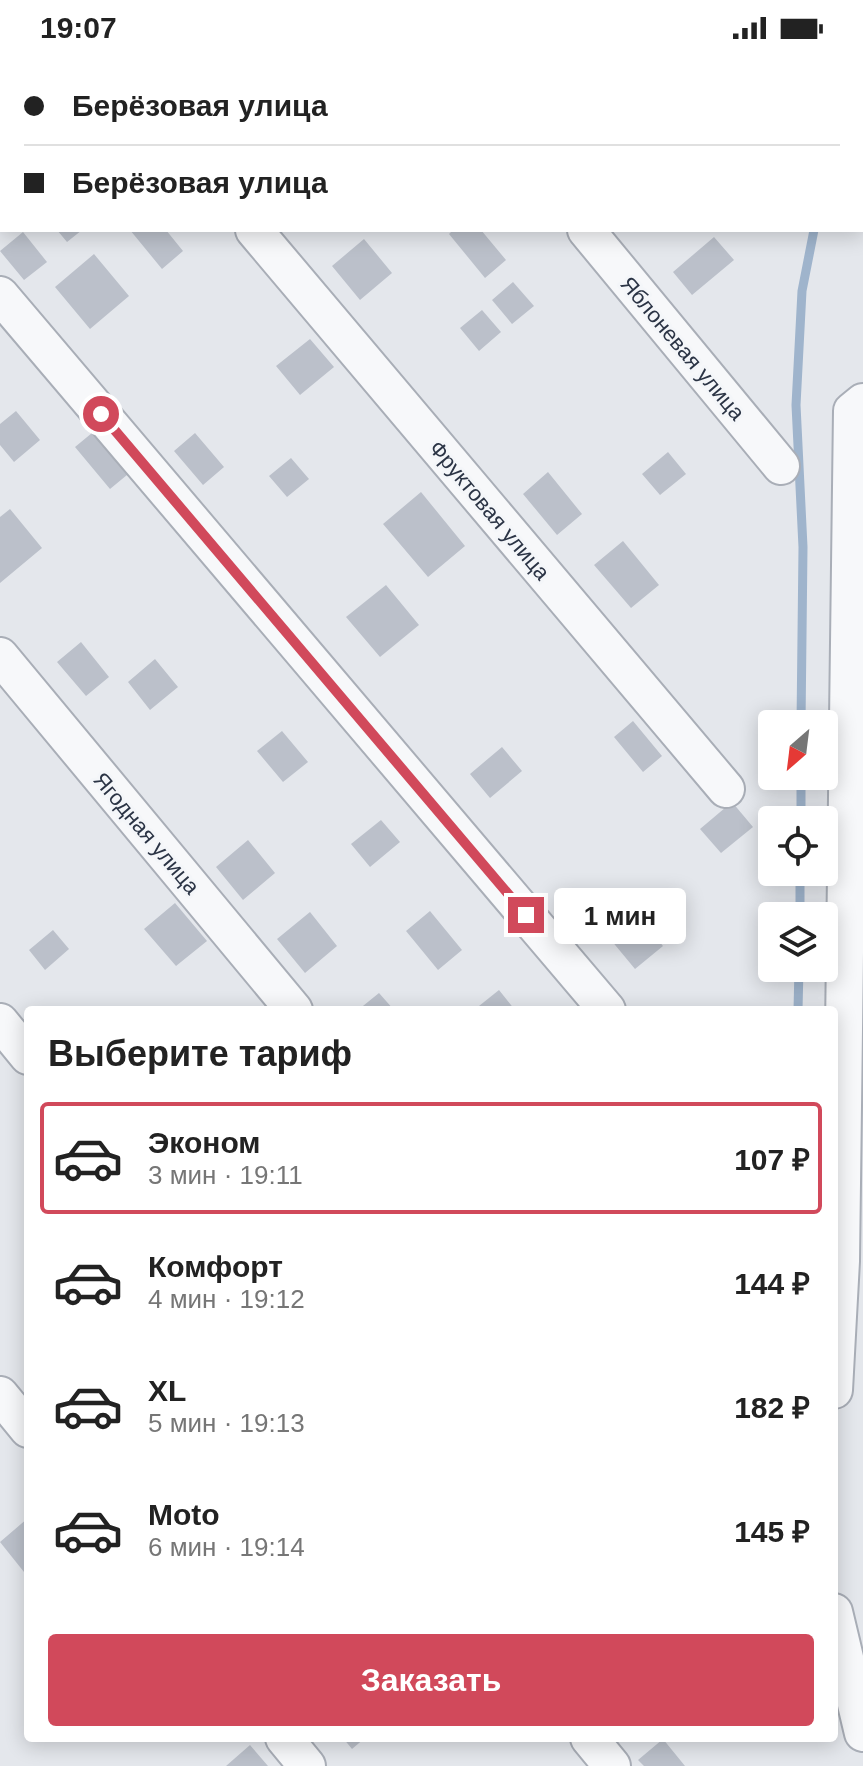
<!DOCTYPE html>
<html lang="ru">
<meta charset="utf-8">
<style>
:root{--surface:#fff;--page:#f2f2f2;--text:#222;--muted:#767676;--line:#e0e0e0;--accent:#d1495b}
body{margin:0;font-family:Arial,sans-serif;background:var(--page);color:var(--text);height:100vh;display:flex;flex-direction:column;font-size:30px;white-space:nowrap}
*{box-sizing:border-box;margin:0}
p{font-size:26px;color:var(--muted)}
.icon{flex:none;width:44px;height:44px;fill:none;stroke:currentColor;stroke-width:2;stroke-linecap:round;stroke-linejoin:round}
.map{position:relative;flex:1;overflow:hidden}
.sheet{position:absolute;left:24px;top:950px;width:814px;height:736px;display:flex;flex-direction:column;background:var(--surface);border-radius:8px;box-shadow:0 4px 20px #0003}
.sheet>*{flex:none}
.guide{position:absolute;left:0px;top:0px;width:864px;height:176px;box-shadow:0 4px 20px #0003;display:grid;align-content:center;height:176px;padding:0 24px;background:var(--surface)}
.needle{width:52px;rotate:208deg}
.tools{position:absolute;left:758px;top:654px;display:grid;gap:16px}
.tools a{display:grid;place-items:center;width:80px;height:80px;border-radius:8px;background:var(--surface);box-shadow:0 4px 20px #0003;font-size:40px}
.end{position:absolute;width:36px;height:36px;margin:-18px;border:10px solid #d1495b;background:#fff;box-shadow:0 0 0 4px #fff}
.from{border-radius:50%}
.bubble{position:absolute;height:56px;border-radius:8px;background:var(--surface);box-shadow:0 4px 20px #0003;font-size:26px;font-weight:700;line-height:56px;text-align:center}
.guide b{display:flex;align-items:center;gap:28px;height:76px;font-size:30px}
.guide b+b{border-top:2px solid var(--line)}
.guide i{width:20px;height:20px;background:var(--text)}
ul{padding:0;list-style:none}
li{display:flex;align-items:center;gap:24px;height:112px;margin:0 16px 12px;padding:0 8px;border:4px solid transparent;border-radius:8px}
li div{flex:1}
li b{display:block;font-size:30px}
li em{font-style:normal;font-weight:700}
li.selected{border-color:var(--accent)}
li>.icon{width:72px;height:72px;stroke-width:1.5}
h2{padding:0 24px;font-size:36px;line-height:96px}
.action{display:flex;gap:16px;margin-top:auto;padding:16px 24px}
.action a{flex:1;height:92px;border-radius:8px;background:var(--accent);color:#fff;font-size:32px;font-weight:700;line-height:92px;text-align:center}
.status{display:flex;justify-content:space-between;align-items:center;height:56px;padding:0 40px;background:var(--surface);direction:ltr}
.status svg{height:22px;fill:currentColor}
.map>svg:first-child{display:block}
.lines{fill:none;stroke-linecap:round;stroke-linejoin:round}
.stream{stroke:#9fb4cc;stroke-width:9}
.building{fill:#bbc0ca}
.minor-casing{stroke:#a9aeb7;stroke-width:40}
.minor{stroke:#f7f8fa;stroke-width:36}
.route{stroke:#d1495b;stroke-width:10}
.labels{text-anchor:middle;stroke-width:6;stroke-linejoin:round;paint-order:stroke}
.street-label{font-size:22px;fill:#2b3445;stroke:#f4f6f9}
</style>
<div class="status"><b>19:07</b><svg viewBox="0 0 49 12"><path d="M0 12V9h3v3zM5 12V6h3v6zM10 12V3h3v9zM15 12V0h3v12zM26 1h20v11H26zM47 4h2v5h-2z"/></svg></div>
<div class="map">
<svg width="863" height="1710" viewBox="0 0 863 1710">
<rect width="100%" height="100%" fill="#e4e7ec"/>
<g class="lines">
<path class="stream" d="M 861,2 L 861,0
M 801,668 L 803,491 L 796,349 L 802,235 L 814,174
M 801,764 L 801,720
M 800,860 L 800,816
M 798,954 L 799,912"/>
</g>
<path class="building" d="M 57,174 L 82,174 L 67,186 Z
M 130,174 L 166,174 L 183,195 L 162,213 Z
M 453,174 L 481,174 L 506,204 L 485,222 L 449,178 Z
M 23,176 L 47,206 L 24,224 L 0,195 Z
M 714,181 L 734,204 L 692,239 L 673,216 Z
M 364,183 L 392,217 L 360,244 L 332,210 Z
M 94,198 L 129,240 L 90,273 L 55,231 Z
M 513,226 L 534,250 L 512,268 L 492,244 Z
M 482,254 L 501,276 L 479,295 L 460,272 Z
M 310,283 L 334,311 L 300,339 L 276,310 Z
M 16,355 L 40,384 L 14,406 L 0,389 L 0,368 Z
M 98,372 L 133,414 L 110,433 L 75,391 Z
M 195,377 L 224,411 L 203,429 L 174,395 Z
M 668,396 L 686,418 L 660,439 L 642,418 Z
M 291,402 L 309,423 L 287,441 L 269,420 Z
M 548,416 L 582,458 L 557,479 L 523,438 Z
M 421,436 L 465,490 L 428,521 L 383,468 Z
M 10,453 L 42,492 L 0,527 L 0,461 Z
M 623,485 L 659,529 L 631,552 L 594,509 Z
M 386,529 L 419,569 L 380,601 L 346,561 Z
M 81,586 L 109,621 L 86,640 L 57,606 Z
M 155,603 L 178,631 L 150,654 L 128,626 Z
M 633,665 L 662,700 L 643,716 L 614,681 Z
M 282,675 L 308,706 L 283,726 L 257,695 Z
M 502,691 L 522,715 L 490,742 L 470,718 Z
M 732,746 L 753,771 L 721,797 L 700,773 Z
M 381,764 L 400,786 L 370,811 L 351,788 Z
M 248,784 L 275,817 L 243,844 L 216,811 Z
M 175,847 L 207,885 L 176,910 L 144,873 Z
M 430,855 L 462,894 L 438,914 L 406,875 Z
M 634,855 L 663,890 L 635,913 L 606,878 Z
M 310,856 L 337,890 L 305,917 L 277,883 Z
M 53,874 L 69,893 L 45,914 L 29,894 Z
M 499,934 L 515,954 L 474,954 Z
M 379,937 L 394,954 L 358,954 Z
M 28,1462 L 28,1513 L 24,1516 L 0,1486 Z
M 343,1682 L 365,1682 L 352,1693 Z
M 663,1683 L 685,1710 L 644,1710 L 638,1704 Z
M 250,1689 L 268,1710 L 226,1710 Z"/>
<g class="lines">
<g class="minor-casing">
<path id="minor" d="M 107,0 L 109,2
M 442,0 L 444,2
M 763,0 L 764,2
M 65,2 L 67,0
M 0,55 L 2,53
M 254,174 L 726,733
M 586,174 L 781,410
M 0,239 L 607,954
M 0,600 L 294,954
M 0,966 L 28,1000
M 834,1334 L 841,1205 L 852,355 L 863,346
M 0,1339 L 28,1373
M 834,1556 L 863,1677
M 284,1682 L 307,1710
M 589,1682 L 612,1710"/>
</g>
<use href="#minor" class="minor"/>
</g>
<g class="lines">
<path class="route" d="M 101,358 L 526,859"/>
</g>
<g class="labels">
<g class="street-label">
<text transform="translate(683 292) rotate(50)" y="8">Яблоневая улица</text>
<text transform="translate(490 454) rotate(50)" y="8">Фруктовая улица</text>
<text transform="translate(147 777) rotate(50)" y="8">Ягодная улица</text>
</g>
</g>
</svg>
<div class="tools">
<a><svg class="needle" viewBox="-14 -14 28 28"><path d="M0-13l5 13h-10z" fill="#e53935"/><path d="M0 13l5-13h-10z" fill="#767676"/></svg></a>
<a><svg class="icon" aria-label="locate" viewBox="0 0 24 24"><circle cx="12" cy="12" r="6"/><path d="M12 2v4M12 18v4M2 12h4M18 12h4"/></svg></a>
<a><svg class="icon" aria-label="layers" viewBox="0 0 24 24"><path d="M12 4l9 5-9 5-9-5zM3 14l9 5 9-5"/></svg></a>
</div>
<i class="end from" style="left:101px;top:358px"></i>
<i class="end" style="left:526px;top:859px"></i>
<div class="bubble" style="left:554px;top:832px;width:132px">1 мин</div>
<div class="guide">
<b><i class="from"></i>Берёзовая улица</b>
<b><i></i>Берёзовая улица</b>
</div>
<section class="sheet">
<h2>Выберите тариф</h2>
<ul>
<li class="selected"><svg class="icon" aria-label="car" viewBox="0 0 24 24"><path d="M5 17H2v-5l4-1 3-4h7l3 4 3 1v5h-3M9 17h6M6 11h13"/><circle cx="7" cy="17" r="2"/><circle cx="17" cy="17" r="2"/></svg><div><b>Эконом</b><p>3 мин · 19:11</p></div><em>107 ₽</em></li>
<li><svg class="icon" aria-label="car" viewBox="0 0 24 24"><path d="M5 17H2v-5l4-1 3-4h7l3 4 3 1v5h-3M9 17h6M6 11h13"/><circle cx="7" cy="17" r="2"/><circle cx="17" cy="17" r="2"/></svg><div><b>Комфорт</b><p>4 мин · 19:12</p></div><em>144 ₽</em></li>
<li><svg class="icon" aria-label="car" viewBox="0 0 24 24"><path d="M5 17H2v-5l4-1 3-4h7l3 4 3 1v5h-3M9 17h6M6 11h13"/><circle cx="7" cy="17" r="2"/><circle cx="17" cy="17" r="2"/></svg><div><b>XL</b><p>5 мин · 19:13</p></div><em>182 ₽</em></li>
<li><svg class="icon" aria-label="car" viewBox="0 0 24 24"><path d="M5 17H2v-5l4-1 3-4h7l3 4 3 1v5h-3M9 17h6M6 11h13"/><circle cx="7" cy="17" r="2"/><circle cx="17" cy="17" r="2"/></svg><div><b>Moto</b><p>6 мин · 19:14</p></div><em>145 ₽</em></li>
</ul>
<div class="action"><a>Заказать</a></div>
</section>
</div>
